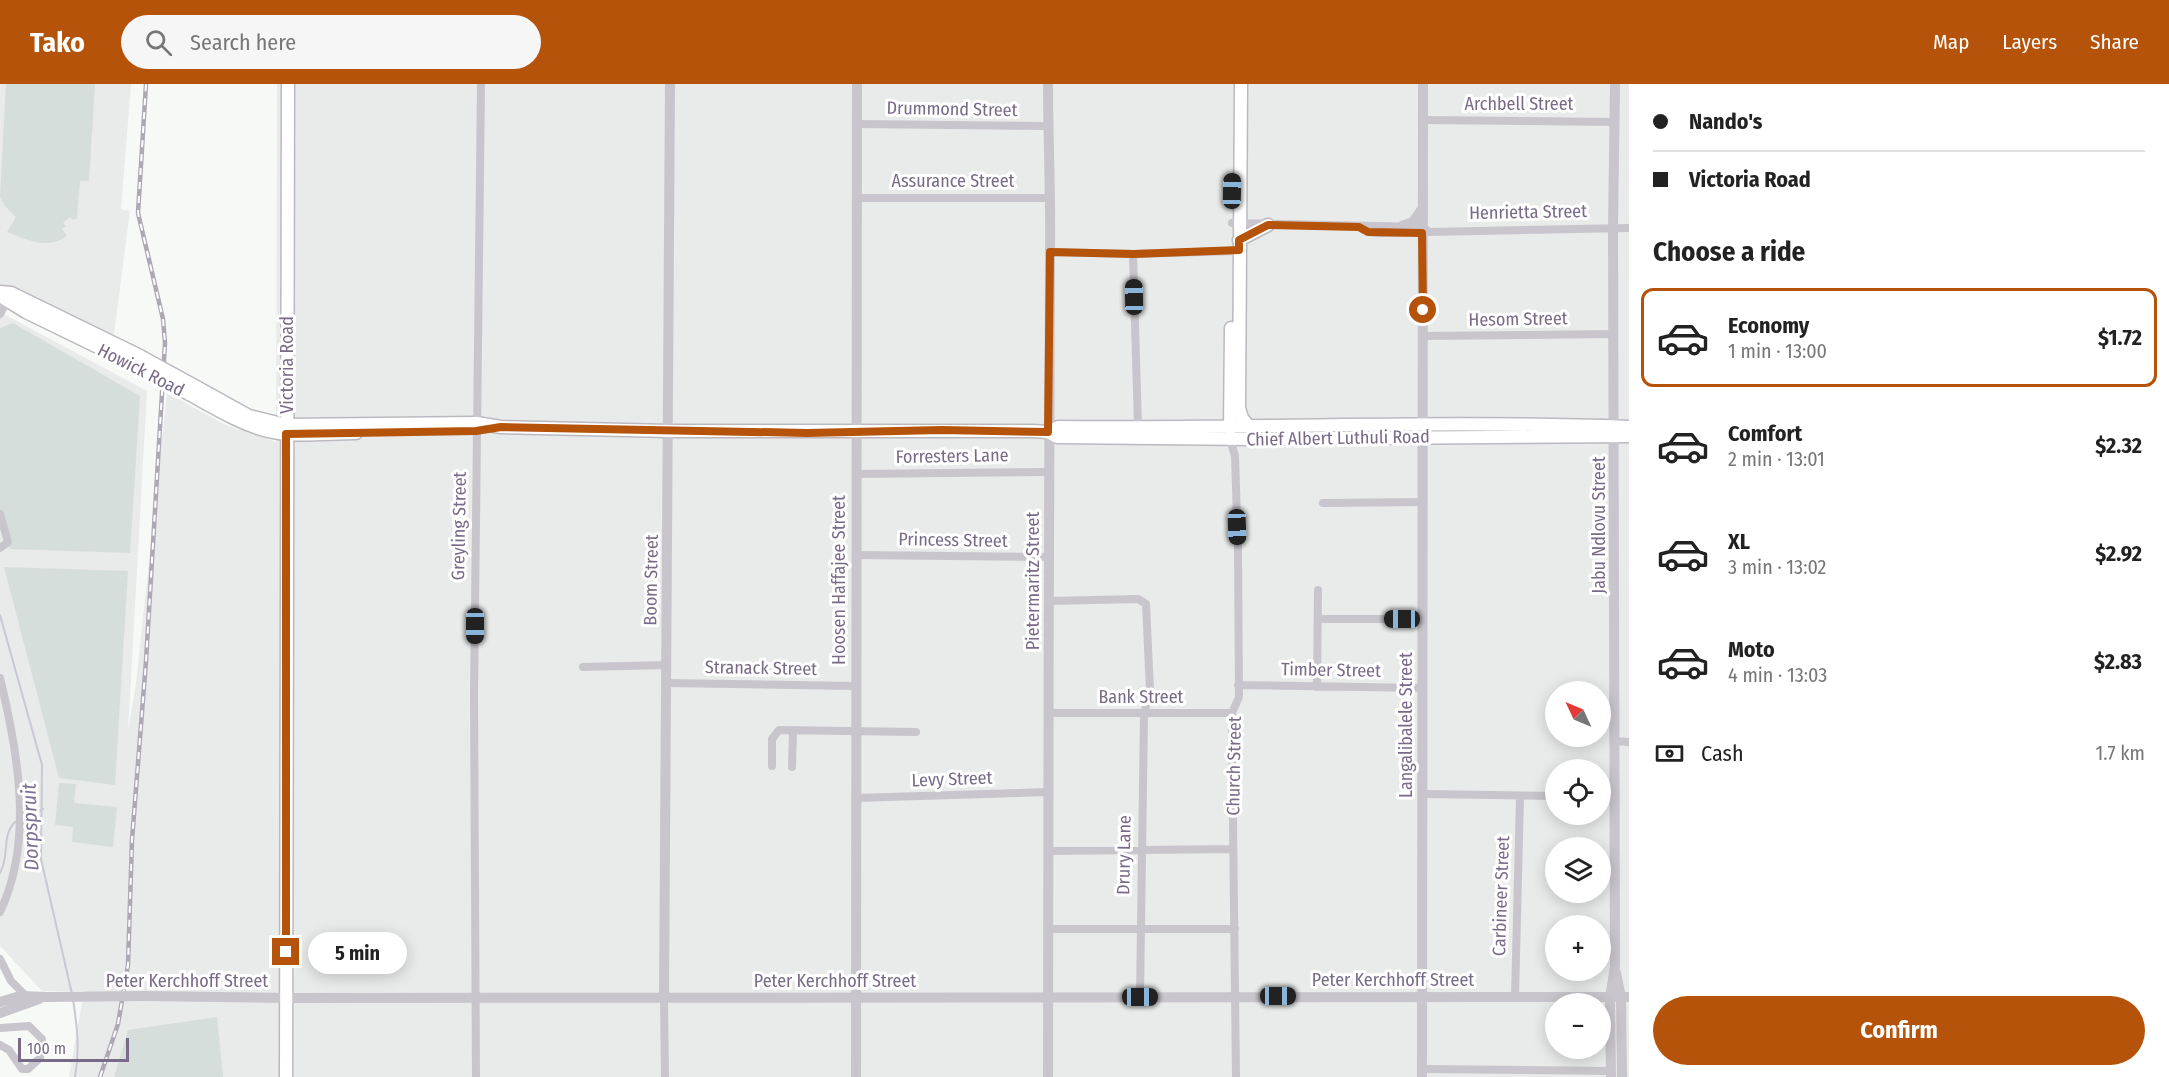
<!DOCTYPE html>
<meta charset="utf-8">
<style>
:root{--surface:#fff;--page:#f6f6f6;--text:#222;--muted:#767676;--line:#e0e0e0;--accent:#b45309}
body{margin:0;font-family:"Fira Sans Condensed",sans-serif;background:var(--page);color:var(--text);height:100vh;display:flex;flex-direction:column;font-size:22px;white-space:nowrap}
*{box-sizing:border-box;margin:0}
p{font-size:20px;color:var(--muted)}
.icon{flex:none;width:33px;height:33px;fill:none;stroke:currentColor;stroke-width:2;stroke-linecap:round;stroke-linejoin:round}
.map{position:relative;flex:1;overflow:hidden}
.details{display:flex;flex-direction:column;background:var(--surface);width:540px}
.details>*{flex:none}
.guide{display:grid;align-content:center;height:132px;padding:0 24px;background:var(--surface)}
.needle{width:39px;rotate:314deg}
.controls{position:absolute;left:1545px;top:597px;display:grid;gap:12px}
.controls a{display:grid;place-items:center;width:66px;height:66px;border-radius:50%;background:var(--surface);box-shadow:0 3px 15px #0003;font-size:30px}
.scale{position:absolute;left:18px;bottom:15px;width:111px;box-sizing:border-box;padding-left:6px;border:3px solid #796a87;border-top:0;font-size:16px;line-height:21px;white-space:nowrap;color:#796a87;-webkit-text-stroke:4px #fff;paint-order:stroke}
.end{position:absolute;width:27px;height:27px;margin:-14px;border:8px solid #b45309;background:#fff;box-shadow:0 0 0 3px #fff}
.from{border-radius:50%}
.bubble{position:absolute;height:42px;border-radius:21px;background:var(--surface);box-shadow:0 3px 15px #0003;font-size:20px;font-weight:700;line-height:42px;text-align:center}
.car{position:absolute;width:18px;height:36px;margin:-18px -9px;border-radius:8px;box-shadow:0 0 4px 2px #0007;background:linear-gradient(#222 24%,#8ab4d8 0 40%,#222 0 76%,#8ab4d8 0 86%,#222 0)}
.guide b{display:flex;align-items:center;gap:21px;height:57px;font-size:22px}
.guide b+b{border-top:2px solid var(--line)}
.guide i{width:15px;height:15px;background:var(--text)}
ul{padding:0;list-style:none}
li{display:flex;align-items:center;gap:18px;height:99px;margin:0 12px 9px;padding:0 12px;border:3px solid transparent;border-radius:12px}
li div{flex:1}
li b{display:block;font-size:22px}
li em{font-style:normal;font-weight:700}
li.on{border-color:var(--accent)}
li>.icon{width:54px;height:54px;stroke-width:1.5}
h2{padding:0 24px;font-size:27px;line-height:72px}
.pay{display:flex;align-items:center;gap:15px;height:66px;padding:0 24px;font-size:22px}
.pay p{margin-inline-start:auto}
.action{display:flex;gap:12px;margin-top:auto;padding:12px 24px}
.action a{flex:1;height:69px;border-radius:36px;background:var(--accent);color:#fff;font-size:24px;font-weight:700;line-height:69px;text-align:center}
header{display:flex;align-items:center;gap:36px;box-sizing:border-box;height:84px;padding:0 30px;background:var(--accent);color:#fff}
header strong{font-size:28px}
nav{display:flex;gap:33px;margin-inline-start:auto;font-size:21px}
.search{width:420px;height:54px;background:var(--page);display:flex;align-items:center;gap:15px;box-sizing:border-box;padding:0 21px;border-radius:33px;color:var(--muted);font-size:22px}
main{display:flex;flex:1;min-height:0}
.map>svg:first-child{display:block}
.built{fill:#e9eaea;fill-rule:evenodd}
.green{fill:#d6dedc}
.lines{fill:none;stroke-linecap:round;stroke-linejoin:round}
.stream{stroke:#cbc7d3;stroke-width:2}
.secondary-casing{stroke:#bcb8c1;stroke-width:15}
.primary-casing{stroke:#bcb8c0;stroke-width:15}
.minor{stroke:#c9c5cc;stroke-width:8}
.tertiary{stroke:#c9c5cc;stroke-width:10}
.secondary{stroke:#fff;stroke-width:12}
.primary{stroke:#fff;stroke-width:12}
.rail-casing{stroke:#ada8b3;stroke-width:4.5}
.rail{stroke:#fff;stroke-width:2;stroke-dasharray:7;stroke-linecap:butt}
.primary-bridge-casing{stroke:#bcb8c0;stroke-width:15;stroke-linecap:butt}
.tertiary-bridge{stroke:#c9c5cc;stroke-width:10}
.primary-bridge{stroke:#fff;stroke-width:12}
.route{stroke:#b45309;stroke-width:8}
.labels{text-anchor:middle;stroke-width:6;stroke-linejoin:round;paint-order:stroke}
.street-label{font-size:18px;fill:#796a87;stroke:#fff}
.water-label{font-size:20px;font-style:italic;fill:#7b7090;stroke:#fff}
</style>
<header>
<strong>Tako</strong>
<div class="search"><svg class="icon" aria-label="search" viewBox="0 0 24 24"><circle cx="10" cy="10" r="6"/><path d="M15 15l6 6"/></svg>Search here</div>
<nav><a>Map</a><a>Layers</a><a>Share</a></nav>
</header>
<main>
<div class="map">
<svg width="1629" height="993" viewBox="0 0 1629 993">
<rect width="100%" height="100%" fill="#f7f9f7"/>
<path class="built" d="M 0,0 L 131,0 L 121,125 L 130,127 L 114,250 L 96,252 L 0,200 Z
M 277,0 L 1629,0 L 1629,993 L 69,993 L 84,907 L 42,907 L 0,862 L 0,228 L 147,307 L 128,647 L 136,599 L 167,309 L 226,341 L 276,358 ZM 1556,608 L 1600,608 L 1600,652 L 1556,652 ZM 1556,686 L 1600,686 L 1600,730 L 1556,730 ZM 1556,764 L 1600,764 L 1600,808 L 1556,808 ZM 1556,842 L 1600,842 L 1600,886 L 1556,886 ZM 1556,920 L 1600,920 L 1600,964 L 1556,964 Z"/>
<path class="green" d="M 6,0 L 95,0 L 89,97 L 80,97 L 77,134 L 73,136 L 70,133 L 63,139 L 66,142 L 62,145 L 67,152 C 46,166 28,156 7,148 L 16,133 L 5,122 L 0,113 Z
M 13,239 L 140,312 L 130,469 L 10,465 L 0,435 L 0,244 Z
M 4,483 L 128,487 L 115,701 L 59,694 Z
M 59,699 L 76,700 L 74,719 L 117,723 L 113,763 L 72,758 L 73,743 L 55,741 Z
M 217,933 L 223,993 L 114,993 L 128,946 Z"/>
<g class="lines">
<path class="stream" d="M 0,531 L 42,681 L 41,775 L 72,910
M 30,731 L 43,725
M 0,789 C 10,772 1,752 15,738
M 73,915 C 77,941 80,967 75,993"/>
<g class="secondary-casing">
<path id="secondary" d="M 286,993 L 288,0"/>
</g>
<g class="primary-casing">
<path id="primary" d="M 1241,0 L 1239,324 L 1242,334 L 1250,344
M 1239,156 L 1268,141
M 0,208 L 11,209 L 140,272
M 0,212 L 26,228 L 133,280
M 193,301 L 249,332 L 286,341 L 476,339 L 501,343 L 669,347 L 1033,347 L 1048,348 L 1057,353 L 1253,355 L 1629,352
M 189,310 C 213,323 237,338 264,346 C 293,354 326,349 356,349
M 1230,345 L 1231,244
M 1048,348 L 1058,343 C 1248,345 1439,336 1629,343"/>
</g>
<path class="minor" d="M 1423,36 L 1615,38
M 857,40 L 1048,42
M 857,114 L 1049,114
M 1232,139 L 1422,143 L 1427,146
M 1359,143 L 1368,148 L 1381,149 L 1629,144
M 1050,168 L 1133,170 L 1238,167
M 1133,170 L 1138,344
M 0,230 L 10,212
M 1423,252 L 1614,250
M 1230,355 L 1235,372 L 1238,466 L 1239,613 L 1232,629 L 1232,654 L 1236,993
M 856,390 L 1048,388
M 1323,419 L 1423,418
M 0,430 L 8,458 L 0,464
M 857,471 L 1050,473
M 1050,517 L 1138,515 L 1146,520 L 1150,606 L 1144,630 L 1140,913
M 1319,535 L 1422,535
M 583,583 L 667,581
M 0,594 C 18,668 34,757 0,828
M 667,599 L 855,602
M 1238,601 L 1422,604
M 1317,603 L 1318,506
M 1049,629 L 1232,629
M 1615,657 L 1629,658
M 772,682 L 772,655 L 779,646 L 916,648
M 792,683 L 793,647
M 1422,710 L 1556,712
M 1600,711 L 1615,710
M 856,714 L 1049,708
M 1049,767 L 1233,765
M 1049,845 L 1235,845
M 0,875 L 11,897 L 27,913
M 1515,913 L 1520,713
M 664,914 L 665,993
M 0,944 L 29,942 L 42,955 L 40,974 L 28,985 L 22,985 L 9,966 L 0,961
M 1422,985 L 1611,987
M 476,993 L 474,611 L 481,0"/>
<path class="tertiary" d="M 1402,142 L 1413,138 L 1422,125
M 1616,889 L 1621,913 L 1622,993
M 144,912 L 286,914 L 1629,913
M 664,914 L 670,0
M 0,918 L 20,912 L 48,913
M 0,929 L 39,915
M 856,993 L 857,0
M 1048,993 C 1050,719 1047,444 1050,170 C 1051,113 1048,57 1048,0
M 1422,993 L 1423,0
M 1611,993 L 1610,913 L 1615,883 L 1613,144 L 1615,0"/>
<use href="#secondary" class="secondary"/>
<use href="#primary" class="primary"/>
<g class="rail-casing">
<path id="rail" d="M 100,993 L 118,940 L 128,881 L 132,756 L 146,577 L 165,259 L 163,235 L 138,129 L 146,0"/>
</g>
<use href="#rail" class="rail"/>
<g class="primary-bridge-casing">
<path id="primary-bridge" d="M 140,272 L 193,301
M 133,280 L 189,310"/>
</g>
<path class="tertiary-bridge" d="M 48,913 L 144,912"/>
<use href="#primary-bridge" class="primary-bridge"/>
</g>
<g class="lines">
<path class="route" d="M 286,868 L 286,350 L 476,347 L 501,343 L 807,349 L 942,346 L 1048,348 L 1050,168 L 1134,170 L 1239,166 L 1239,156 L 1268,141 L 1359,143 L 1368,148 L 1422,149 L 1423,226"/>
</g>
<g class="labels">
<g class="street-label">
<text x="1519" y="26">Archbell Street</text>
<text transform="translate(952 25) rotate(1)" y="6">Drummond Street</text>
<text x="953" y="103">Assurance Street</text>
<text transform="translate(1528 128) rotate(-1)" y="6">Henrietta Street</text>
<text transform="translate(1518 235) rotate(-1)" y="6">Hesom Street</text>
<text transform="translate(287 281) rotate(-90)" y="6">Victoria Road</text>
<text transform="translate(141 286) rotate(27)" y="6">Howick Road</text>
<text transform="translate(1338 354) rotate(-1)" y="6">Chief Albert Luthuli Road</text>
<text transform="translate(952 372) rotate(-1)" y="6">Forresters Lane</text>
<text transform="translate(1599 441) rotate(-90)" y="6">Jabu Ndlovu Street</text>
<text transform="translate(459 442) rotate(-89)" y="6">Greyling Street</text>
<text transform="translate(953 456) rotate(1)" y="6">Princess Street</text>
<text transform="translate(651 496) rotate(-89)" y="6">Boom Street</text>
<text transform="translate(839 496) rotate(-90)" y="6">Hoosen Haffajee Street</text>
<text transform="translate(1033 497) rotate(-90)" y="6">Pietermaritz Street</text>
<text transform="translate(761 584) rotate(1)" y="6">Stranack Street</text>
<text transform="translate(1331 586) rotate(1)" y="6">Timber Street</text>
<text x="1141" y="619">Bank Street</text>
<text transform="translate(1406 641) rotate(-90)" y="6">Langalibalele Street</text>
<text transform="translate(1234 682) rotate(-89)" y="6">Church Street</text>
<text transform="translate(952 695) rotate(-2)" y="6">Levy Street</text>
<text transform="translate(1124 771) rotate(-89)" y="6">Drury Lane</text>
<text transform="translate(1501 812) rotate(-88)" y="6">Carbineer Street</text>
<text x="1393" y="902">Peter Kerchhoff Street</text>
<text x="187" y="903">Peter Kerchhoff Street</text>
<text x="835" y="903">Peter Kerchhoff Street</text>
</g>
<g class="water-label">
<text transform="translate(30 743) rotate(-92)" y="7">Dorpspruit</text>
</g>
</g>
</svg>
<div class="controls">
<a><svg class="needle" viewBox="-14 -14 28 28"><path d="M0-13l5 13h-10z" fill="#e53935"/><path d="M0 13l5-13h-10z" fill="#767676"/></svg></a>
<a><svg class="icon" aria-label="locate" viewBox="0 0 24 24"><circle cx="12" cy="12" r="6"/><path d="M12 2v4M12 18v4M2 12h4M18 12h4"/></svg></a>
<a><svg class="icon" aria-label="layers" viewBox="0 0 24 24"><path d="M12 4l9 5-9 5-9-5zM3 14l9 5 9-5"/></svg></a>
<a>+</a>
<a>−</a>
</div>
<div class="scale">100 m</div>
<i class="end from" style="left:1423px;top:226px"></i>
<i class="end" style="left:286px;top:868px"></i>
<div class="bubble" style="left:308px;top:848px;width:99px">5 min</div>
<i class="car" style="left:1232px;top:107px;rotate:1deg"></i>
<i class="car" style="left:1134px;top:213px;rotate:359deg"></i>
<i class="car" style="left:1237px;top:443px;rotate:178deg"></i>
<i class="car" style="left:1402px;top:535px;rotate:270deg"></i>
<i class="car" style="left:475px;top:542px;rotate:180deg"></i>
<i class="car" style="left:1278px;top:912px;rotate:90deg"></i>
<i class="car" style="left:1140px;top:913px;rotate:90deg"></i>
</div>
<section class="details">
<div class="guide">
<b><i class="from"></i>Nando's</b>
<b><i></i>Victoria Road</b>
</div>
<h2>Choose a ride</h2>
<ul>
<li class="on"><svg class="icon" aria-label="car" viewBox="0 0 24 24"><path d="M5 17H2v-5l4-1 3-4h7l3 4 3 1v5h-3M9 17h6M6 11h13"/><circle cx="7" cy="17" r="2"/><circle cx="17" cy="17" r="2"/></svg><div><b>Economy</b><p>1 min · 13:00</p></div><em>$1.72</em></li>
<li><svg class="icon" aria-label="car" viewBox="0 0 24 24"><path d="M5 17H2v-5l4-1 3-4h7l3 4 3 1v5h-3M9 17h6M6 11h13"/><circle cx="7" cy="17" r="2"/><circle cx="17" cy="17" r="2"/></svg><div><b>Comfort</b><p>2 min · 13:01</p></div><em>$2.32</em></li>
<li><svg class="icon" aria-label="car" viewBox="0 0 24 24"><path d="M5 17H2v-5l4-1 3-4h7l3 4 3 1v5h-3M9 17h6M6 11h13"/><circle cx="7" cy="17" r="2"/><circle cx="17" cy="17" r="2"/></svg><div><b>XL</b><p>3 min · 13:02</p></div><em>$2.92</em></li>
<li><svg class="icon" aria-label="car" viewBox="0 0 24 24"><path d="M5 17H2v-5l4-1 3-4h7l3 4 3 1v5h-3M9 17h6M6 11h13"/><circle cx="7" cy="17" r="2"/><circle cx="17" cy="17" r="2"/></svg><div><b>Moto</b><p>4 min · 13:03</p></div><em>$2.83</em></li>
</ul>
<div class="pay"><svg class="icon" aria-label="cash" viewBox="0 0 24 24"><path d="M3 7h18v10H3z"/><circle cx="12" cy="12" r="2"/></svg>Cash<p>1.7 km</p></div>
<div class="action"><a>Confirm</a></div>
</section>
</main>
